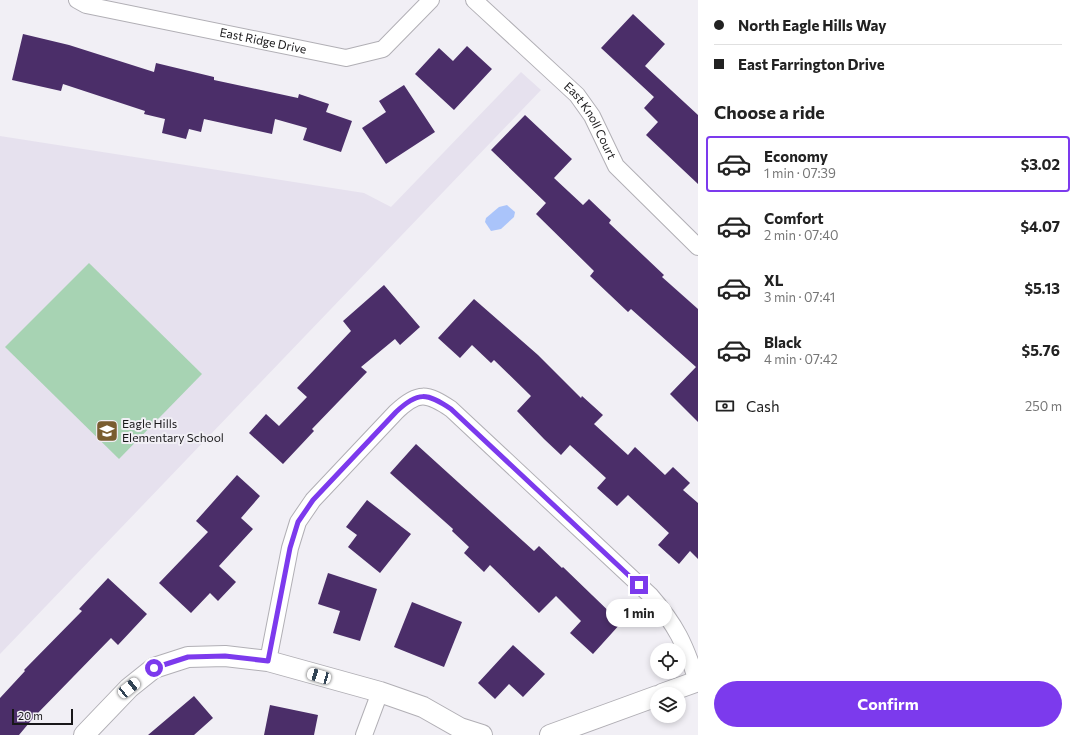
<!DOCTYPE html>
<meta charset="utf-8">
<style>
:root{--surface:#fff;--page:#f6f6f6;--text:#222;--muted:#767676;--line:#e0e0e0;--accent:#7c3aed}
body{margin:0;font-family:Commissioner,sans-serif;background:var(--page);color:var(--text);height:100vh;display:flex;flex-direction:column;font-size:15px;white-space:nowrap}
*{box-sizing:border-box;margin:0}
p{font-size:13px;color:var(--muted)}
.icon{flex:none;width:22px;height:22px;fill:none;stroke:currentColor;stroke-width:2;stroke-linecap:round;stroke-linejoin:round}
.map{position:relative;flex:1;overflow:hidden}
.panel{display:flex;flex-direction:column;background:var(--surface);width:380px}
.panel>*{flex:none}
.guide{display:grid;align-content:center;height:88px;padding:0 16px;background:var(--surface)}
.controls{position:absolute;left:650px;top:643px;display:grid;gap:8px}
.controls a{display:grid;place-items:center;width:36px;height:36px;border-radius:50%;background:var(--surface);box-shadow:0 2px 6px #0003;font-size:20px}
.scale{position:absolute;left:12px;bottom:10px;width:61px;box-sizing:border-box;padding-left:4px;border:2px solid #181719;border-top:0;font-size:11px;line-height:14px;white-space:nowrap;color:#181719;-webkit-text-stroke:3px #f1eff5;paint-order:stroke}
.end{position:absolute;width:18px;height:18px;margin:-9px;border:5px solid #7c3aed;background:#fff;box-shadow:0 0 0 2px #fff}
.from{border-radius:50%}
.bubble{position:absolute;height:28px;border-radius:14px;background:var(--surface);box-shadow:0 2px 6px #0003;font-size:13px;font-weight:700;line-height:28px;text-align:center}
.car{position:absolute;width:12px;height:24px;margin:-12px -6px;border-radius:5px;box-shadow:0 0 3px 1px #0007;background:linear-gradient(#fff 24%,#345 0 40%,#fff 0 76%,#345 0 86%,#fff 0)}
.guide b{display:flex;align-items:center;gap:14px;height:38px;font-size:15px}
.guide b+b{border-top:1px solid var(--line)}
.guide i{width:10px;height:10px;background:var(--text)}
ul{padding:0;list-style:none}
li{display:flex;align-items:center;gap:12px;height:56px;margin:0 8px 6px;padding:0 8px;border:2px solid transparent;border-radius:4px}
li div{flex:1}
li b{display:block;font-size:15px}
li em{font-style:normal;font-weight:700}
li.on{border-color:var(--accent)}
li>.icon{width:36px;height:36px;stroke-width:1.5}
h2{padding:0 16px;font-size:18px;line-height:48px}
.pay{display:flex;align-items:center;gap:10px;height:44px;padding:0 16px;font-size:15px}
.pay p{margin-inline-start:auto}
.cta{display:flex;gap:8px;margin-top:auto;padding:8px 16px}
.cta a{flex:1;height:46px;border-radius:24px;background:var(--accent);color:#fff;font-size:16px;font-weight:700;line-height:46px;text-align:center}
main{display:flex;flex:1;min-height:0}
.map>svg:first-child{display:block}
.built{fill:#e6e1ee}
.green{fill:#a7d3b3}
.water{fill:#aac4fa}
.building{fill:#4b2e69}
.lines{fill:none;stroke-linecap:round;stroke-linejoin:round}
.minor-casing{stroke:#b1afb5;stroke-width:18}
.tertiary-casing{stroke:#b1afb5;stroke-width:22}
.minor{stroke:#fff;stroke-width:16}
.tertiary{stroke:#fff;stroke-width:20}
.route{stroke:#7c3aed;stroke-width:5}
.labels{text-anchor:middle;stroke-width:4;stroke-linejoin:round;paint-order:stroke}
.street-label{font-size:12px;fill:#181719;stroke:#f1eff5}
.poi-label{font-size:12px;fill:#181719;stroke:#f1eff5;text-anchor:start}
</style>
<main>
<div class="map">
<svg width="698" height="735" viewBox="0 0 698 735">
<rect width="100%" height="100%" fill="#f1eff5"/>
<path class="built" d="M 521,72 L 541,90 L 0,654 L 0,136 L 364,193 L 391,207 Z"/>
<path class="green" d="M 89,263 L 202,374 L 119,459 L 5,347 Z"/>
<path class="water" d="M 507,205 L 515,212 L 514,217 L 501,229 L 491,231 L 485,222 L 486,218 L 499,207 Z"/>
<path class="building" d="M 633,14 L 665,44 L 645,66 L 698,115 L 698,184 L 646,135 L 658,122 L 644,108 L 654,97 L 601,48 Z
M 23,34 L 69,45 L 154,72 L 156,63 L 214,77 L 214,80 L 298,98 L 299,94 L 329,104 L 326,112 L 352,121 L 341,152 L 303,140 L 307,128 L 275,119 L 272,134 L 204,119 L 201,132 L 189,129 L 186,139 L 162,133 L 165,119 L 144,114 L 145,111 L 63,84 L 61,91 L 12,80 Z
M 467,46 L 492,69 L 454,110 L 415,74 L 439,48 L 453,61 Z
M 404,85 L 435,132 L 386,164 L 362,128 L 386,112 L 379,101 Z
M 525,115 L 572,159 L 554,178 L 583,205 L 589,199 L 611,220 L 609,223 L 664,275 L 662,277 L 698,309 L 698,422 L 670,394 L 696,367 L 631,309 L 628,312 L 590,276 L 594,271 L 536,214 L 546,203 L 491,150 Z
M 384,285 L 420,327 L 400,345 L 395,339 L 361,367 L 367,372 L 312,429 L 314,431 L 283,464 L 249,433 L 266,414 L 279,426 L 307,397 L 297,388 L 351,331 L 343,321 Z
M 474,299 L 538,355 L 581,398 L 582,396 L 603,415 L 594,424 L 628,455 L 635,447 L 665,475 L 673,467 L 690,483 L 683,490 L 698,503 L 698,559 L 690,551 L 679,564 L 658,545 L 669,533 L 628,495 L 617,506 L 597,488 L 606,478 L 570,445 L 561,455 L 544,439 L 517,411 L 531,396 L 494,360 L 491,363 L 472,345 L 460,358 L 438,338 Z
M 416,444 L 534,551 L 539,546 L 562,568 L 563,567 L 621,623 L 593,654 L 570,633 L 581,621 L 556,596 L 539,613 L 490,565 L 484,572 L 464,553 L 469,547 L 452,531 L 453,529 L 390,473 Z
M 237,475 L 260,496 L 241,518 L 253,529 L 219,566 L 236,582 L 218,601 L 210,593 L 191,613 L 159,583 L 208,532 L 196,521 Z
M 367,500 L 411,534 L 380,573 L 348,547 L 357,535 L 346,527 Z
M 328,573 L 377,589 L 360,641 L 333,633 L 340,611 L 318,604 Z
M 108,578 L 147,614 L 118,645 L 111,638 L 34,717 L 19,735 L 0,735 L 0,698 L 25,671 L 24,670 L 82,611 L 79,609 Z
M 412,602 L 462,622 L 444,667 L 394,647 Z
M 513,645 L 545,674 L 523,697 L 509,684 L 495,699 L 478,683 Z
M 194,696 L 213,718 L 194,735 L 148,735 Z
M 270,705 L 318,715 L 314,735 L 264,735 Z"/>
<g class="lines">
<g class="minor-casing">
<g id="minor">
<path id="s1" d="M 77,0 L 86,5 L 346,58 L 383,49 L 431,0"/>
<path id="s2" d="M 474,0 L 577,95 L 592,116 L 616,166 L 698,247"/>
<path d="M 268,661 L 290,548 L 298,522 L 313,500 L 396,412 C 418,391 427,393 451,409 L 650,595 C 676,625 685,644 697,681"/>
<path d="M 364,735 L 380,692"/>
</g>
</g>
<g class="tertiary-casing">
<path id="tertiary" d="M 662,694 L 698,681
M 84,735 L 129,688 L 154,668 L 188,657 L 225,656 L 268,661 L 380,692 L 423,707 L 460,728 L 482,735
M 550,735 L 657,696"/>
</g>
<use href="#minor" class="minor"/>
<use href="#tertiary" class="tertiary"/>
</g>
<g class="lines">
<path class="route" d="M 154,668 L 188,657 L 225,656 L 268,661 L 290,548 L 298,522 L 313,500 L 396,412 C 418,391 427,393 451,409 L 639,585"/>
</g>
<defs>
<g id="school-square" transform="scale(1.15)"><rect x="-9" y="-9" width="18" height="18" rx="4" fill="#795d30" stroke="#f1eff5"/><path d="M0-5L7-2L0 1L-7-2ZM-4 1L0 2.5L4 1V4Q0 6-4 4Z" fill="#fff"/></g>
</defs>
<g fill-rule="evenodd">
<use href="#school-square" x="107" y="431"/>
</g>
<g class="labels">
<g class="street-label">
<text dy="4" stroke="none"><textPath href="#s1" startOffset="191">East Ridge Drive</textPath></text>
<text dy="4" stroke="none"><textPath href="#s2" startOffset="169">East Knoll Court</textPath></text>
</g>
<g class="poi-label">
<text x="122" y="428">Eagle Hills<tspan x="122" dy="14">Elementary School</tspan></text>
</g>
</g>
</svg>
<div class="controls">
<a><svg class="icon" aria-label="locate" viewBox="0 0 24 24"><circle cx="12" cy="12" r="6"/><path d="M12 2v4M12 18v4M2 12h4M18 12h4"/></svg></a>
<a><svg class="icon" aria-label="layers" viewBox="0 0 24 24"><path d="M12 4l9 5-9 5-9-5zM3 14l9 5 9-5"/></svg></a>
</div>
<div class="scale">20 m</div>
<i class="end from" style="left:154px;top:668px"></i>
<i class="end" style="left:639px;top:585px"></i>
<div class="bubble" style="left:606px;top:599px;width:66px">1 min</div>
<i class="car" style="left:319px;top:676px;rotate:286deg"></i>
<i class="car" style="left:129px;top:688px;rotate:51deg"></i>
</div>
<section class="panel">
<div class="guide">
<b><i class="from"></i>North Eagle Hills Way</b>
<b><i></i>East Farrington Drive</b>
</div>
<h2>Choose a ride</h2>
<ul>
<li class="on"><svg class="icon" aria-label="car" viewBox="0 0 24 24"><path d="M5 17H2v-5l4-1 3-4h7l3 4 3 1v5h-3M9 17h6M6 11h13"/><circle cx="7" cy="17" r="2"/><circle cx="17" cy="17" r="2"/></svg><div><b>Economy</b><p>1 min · 07:39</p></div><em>$3.02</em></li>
<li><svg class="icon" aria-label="car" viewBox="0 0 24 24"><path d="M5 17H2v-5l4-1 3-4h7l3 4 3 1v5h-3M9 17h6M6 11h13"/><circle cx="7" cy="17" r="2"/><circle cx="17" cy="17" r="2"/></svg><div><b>Comfort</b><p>2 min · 07:40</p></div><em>$4.07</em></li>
<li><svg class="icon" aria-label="car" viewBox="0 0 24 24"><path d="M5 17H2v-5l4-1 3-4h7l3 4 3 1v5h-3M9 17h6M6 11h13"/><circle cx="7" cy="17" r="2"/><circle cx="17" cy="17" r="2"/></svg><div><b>XL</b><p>3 min · 07:41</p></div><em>$5.13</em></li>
<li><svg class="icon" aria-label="car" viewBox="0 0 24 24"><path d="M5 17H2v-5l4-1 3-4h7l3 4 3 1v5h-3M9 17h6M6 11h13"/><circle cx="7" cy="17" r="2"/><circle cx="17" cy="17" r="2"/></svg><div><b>Black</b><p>4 min · 07:42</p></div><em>$5.76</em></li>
</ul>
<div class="pay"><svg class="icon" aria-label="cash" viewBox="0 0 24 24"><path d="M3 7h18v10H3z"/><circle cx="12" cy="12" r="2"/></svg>Cash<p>250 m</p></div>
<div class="cta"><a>Confirm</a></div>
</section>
</main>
